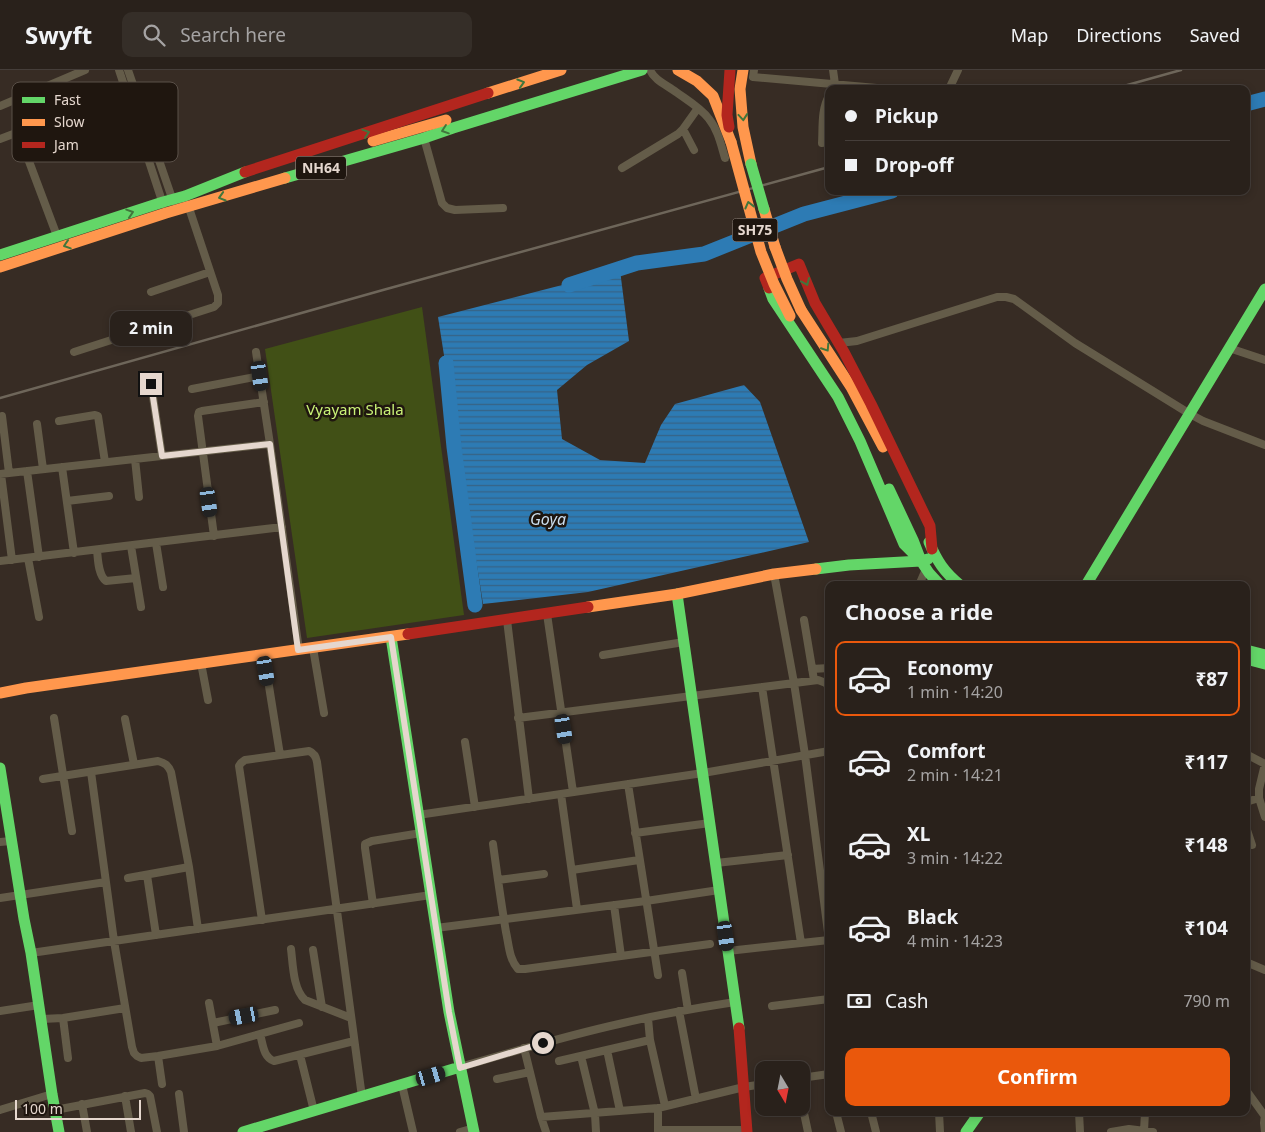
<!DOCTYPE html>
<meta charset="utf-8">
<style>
:root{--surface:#29211b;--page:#352e28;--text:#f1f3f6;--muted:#a5a3a3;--line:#453e3a;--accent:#ea580c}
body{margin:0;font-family:"Noto Sans",sans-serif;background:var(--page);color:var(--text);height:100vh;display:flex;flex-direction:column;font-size:19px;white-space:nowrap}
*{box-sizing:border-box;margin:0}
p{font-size:16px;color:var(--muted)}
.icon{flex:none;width:28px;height:28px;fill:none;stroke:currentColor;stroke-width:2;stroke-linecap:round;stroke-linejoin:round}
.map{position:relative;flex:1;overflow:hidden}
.side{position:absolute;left:825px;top:511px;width:425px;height:535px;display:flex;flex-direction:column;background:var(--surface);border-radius:10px;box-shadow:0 2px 8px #0003,0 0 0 1px var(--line)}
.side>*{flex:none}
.hud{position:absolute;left:825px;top:15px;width:425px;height:110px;border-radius:10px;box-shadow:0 2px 8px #0003,0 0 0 1px var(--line);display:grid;align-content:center;height:110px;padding:0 20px;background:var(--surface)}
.needle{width:32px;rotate:170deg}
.buttons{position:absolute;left:755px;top:991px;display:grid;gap:10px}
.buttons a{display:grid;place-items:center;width:55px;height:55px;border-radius:10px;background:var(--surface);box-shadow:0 2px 8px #0003,0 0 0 1px var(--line);font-size:25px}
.scale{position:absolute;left:15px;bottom:12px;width:126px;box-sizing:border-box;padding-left:5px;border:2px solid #e5d7ce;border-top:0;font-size:14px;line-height:18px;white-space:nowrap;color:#e5d7ce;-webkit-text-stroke:4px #1f160f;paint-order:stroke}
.end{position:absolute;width:22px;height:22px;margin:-11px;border:6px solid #e5d7ce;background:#111;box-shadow:0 0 0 2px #111}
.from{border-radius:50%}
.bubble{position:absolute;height:35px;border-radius:10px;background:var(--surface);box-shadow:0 2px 8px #0003,0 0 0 1px var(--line);font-size:16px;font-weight:700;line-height:35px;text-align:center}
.car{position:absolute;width:15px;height:30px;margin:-15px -8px;border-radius:6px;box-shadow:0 0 4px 1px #0007;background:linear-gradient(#222 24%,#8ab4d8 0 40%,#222 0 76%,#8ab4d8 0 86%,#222 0)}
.hud b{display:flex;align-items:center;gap:18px;height:48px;font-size:19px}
.hud b+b{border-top:1px solid var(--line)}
.hud i{width:12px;height:12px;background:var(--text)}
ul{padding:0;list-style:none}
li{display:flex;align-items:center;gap:15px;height:75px;margin:0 10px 8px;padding:0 10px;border:2px solid transparent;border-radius:10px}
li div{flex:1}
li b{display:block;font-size:19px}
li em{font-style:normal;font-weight:700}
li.current{border-color:var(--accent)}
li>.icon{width:45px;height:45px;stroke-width:1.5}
h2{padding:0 20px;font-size:22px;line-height:60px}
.pay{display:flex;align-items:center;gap:12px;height:55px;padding:0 20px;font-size:19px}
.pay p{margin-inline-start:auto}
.cta{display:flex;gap:10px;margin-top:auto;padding:10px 20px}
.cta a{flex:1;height:58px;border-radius:10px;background:var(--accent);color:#fff;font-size:20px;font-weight:700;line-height:58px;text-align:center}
header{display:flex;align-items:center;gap:30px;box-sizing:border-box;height:70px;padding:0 25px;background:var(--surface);border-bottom:1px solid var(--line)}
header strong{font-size:24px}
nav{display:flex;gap:28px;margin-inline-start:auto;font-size:18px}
.search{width:350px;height:45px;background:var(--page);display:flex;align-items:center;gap:12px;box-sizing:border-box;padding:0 18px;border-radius:10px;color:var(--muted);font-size:19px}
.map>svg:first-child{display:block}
.green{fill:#415016}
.water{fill:url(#water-rules)}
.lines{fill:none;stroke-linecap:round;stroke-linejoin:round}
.river{stroke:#2d7bb4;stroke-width:15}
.street{stroke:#645c49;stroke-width:8}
.fast{stroke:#63d668;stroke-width:11}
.slow{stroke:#ff974d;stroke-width:11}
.jam{stroke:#b3261e;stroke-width:11}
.rail{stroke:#6e665a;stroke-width:2.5}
.fast-bridge{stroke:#63d668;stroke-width:11}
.slow-bridge{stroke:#ff974d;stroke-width:11}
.oneway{stroke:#41763c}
.route{stroke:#e5d7ce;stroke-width:6}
.labels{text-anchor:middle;stroke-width:5;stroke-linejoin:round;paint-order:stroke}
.shield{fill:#1f160f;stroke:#aa9d95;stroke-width:1}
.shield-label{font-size:14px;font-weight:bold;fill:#e5d7ce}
.park-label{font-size:15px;fill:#c9f177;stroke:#1f160f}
.water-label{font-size:16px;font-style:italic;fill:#ccdff0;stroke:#1f160f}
.key{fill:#1f160f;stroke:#5a5048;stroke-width:1}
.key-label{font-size:14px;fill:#e5d7ce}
</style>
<header>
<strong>Swyft</strong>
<div class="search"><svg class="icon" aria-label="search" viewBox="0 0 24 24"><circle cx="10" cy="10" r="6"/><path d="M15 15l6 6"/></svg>Search here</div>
<nav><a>Map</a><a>Directions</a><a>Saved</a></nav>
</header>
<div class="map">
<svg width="1265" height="1062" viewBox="0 0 1265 1062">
<defs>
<pattern id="water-rules" width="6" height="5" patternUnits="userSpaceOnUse" patternTransform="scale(1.25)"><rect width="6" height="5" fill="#2d7bb4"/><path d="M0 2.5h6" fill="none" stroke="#376385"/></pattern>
</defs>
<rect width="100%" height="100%" fill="#372c24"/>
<path class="green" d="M 422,237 L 464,545 L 307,568 L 265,279 Z"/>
<path class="water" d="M 620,200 L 629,271 L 587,295 L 557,320 L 562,369 L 600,390 L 645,393 L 661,355 L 675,334 L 744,315 L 760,332 L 809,472 L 588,522 L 483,534 L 438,247 Z"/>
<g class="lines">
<path class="river" d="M 1246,34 L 1265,29
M 569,215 L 637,193 L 704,184 L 804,144 L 892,121
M 446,293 L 454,377 L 475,535"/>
<path class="street" d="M 119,0 L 163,134
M 128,0 L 173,131
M 650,0 C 655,11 667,15 676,22 C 687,30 701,38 709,49 C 718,60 721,75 725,88
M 754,0 L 753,7 L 888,19
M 833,0 L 835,14
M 949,19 L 958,0
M 0,36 L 85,0
M 46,51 L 60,86
M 18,62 L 57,166
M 424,68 L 442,133 L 447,138 L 455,140 L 503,138
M 0,69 L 131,19
M 822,73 C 823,58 821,39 829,26
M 694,80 L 683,59 L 698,38
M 622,98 L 678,64 L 683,59
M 151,222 L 210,202
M 839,273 L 857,271 L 997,227 L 1006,227 L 1014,229 L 1075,273 L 1190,344 L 1203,351 L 1265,375
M 1229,278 L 1265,290
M 74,282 L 214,237 L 218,233 L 218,225 L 188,135
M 256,282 L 270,374 L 299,580
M 151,314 L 162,386
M 192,319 L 260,306
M 2,346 L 9,403
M 59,351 L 95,345 L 98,346 L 105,392
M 37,354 L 43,399
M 135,389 L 139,427
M 62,397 L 74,483
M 27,401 L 39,487
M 0,404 L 270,374
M 1,404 L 12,490
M 67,431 L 109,426
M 214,466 L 198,346 L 199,342 L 202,341 L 264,332
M 156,473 L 163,517
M 131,476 L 141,537
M 97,480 C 98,489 98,505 106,511 L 136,508
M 28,488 L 39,547
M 0,491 L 282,457
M 919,515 L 926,499
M 547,544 L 573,722
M 507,550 L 529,729
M 804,550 L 814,610
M 313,578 L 324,643
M 264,585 L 280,685
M 603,585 L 684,572
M 201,593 L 208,630
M 812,599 L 829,598
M 762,617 L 801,873
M 54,648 L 72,761
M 518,648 L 818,610 L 826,613 L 829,618
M 125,649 L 134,694
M 465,672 L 475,737
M 1246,684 L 1265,694
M 1265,694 L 1259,719 L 1259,728 L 1265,747
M 91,702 L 114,871 L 132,977 L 134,983 L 137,986 L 141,988 L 158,986 L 217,976 L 299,953
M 43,709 L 158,691 C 165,693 168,695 171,702 L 189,797 L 198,859
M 628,714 L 658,905
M 561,724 L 577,839
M 1246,732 L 1259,728
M 418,745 L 703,703 L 829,681
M 1246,757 L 1252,775
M 635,763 L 710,753
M 0,772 L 11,771
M 493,774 C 497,803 501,833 506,862 C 509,875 509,889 518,899 L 525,899 L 710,874
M 716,793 L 788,785
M 572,800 L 639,790
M 147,805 L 156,865
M 128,808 L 189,797
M 498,810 L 544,804
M 0,828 L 106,812
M 373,834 L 365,778 L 365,774 L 372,771 L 421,763
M 614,835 L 621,886
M 262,850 L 239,696 L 241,693 L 245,690 L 309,681 C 314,683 316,686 317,692 L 362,1027
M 436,858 L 646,831 L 719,820
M 291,879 C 293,895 293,919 305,930 L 351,948
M 313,880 L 322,937
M 728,881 L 829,870 L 805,685 L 794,613 L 774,504
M 31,883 L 431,825
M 1246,892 L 1265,900
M 682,903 L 688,940
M 209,933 L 217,976
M 772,936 L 829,929
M 0,941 L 39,935
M 679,941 L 696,1029
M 63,948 L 68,988
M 648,948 L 650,970 L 665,1036
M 42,949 L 63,948 L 125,938
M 213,953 L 275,940
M 260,964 C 263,974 263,987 274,991 L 354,971
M 524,978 L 541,1047
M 607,980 L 620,1041
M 300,985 L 314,1041
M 158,986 L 162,1014
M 581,986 L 595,1044 L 596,1062
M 559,991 L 650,970
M 460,997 C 512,982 565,966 619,954 C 657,945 696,938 735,932
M 801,1008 L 829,1004
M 497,1009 L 530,1002
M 402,1015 L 413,1062
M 1246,1020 L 1264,1045
M 179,1024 L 184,1062
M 125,1026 L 131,1062
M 801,1029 L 808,1062
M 82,1034 L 87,1062
M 658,1038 L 658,1062
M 0,1040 L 52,1024
M 55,1040 L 145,1023 L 148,1024 L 150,1026 L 157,1062
M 836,1042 L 841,1062
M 871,1042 L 876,1062
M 939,1042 L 940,1062
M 1079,1042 L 1080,1062
M 658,1060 L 747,1060
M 1144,1061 L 1145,1042
M 460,1062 L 474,1058
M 546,1062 L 541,1047 L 658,1038 L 744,1017 L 764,1014
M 1111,1062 L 1129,1059 L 1153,1062
M 1265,1062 L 1264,1053 L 1265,1044"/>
<path class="fast" d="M 285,108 L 424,68 L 453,58 L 642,0
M 0,185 L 163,132 L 185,126 L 245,102
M 769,218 L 773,229 L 838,327 L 860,371 L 904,474 L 921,491
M 889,419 L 913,470 L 921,491 L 929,503 L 940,515
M 929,472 C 937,491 944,502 960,515
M 816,499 L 849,495 L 921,491 L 928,489
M 1086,515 L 1265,219
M 677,524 L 739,958
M 391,567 L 449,942 L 474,1062
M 1246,580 L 1265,585
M 1246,589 L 1265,594
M 0,698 L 24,849 L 31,883 L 52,1024 L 59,1062
M 243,1062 L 460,997
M 966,1062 L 980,1042"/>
<path class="slow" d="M 678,0 L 697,11 L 713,26 L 731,72
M 743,0 L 740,19 L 743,57 L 751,94
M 488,23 L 561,0
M 373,71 L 446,50
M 764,139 L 775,177
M 0,197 L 166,143 L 285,108
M 801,240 L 851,317 L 883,377
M 588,537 L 677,524 L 774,504 L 816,499
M 0,623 L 26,618 L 408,564"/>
<path class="jam" d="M 729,57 L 727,45 L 730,0
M 245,102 L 488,23
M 769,218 L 765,208 L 799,194 L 815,233 L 844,282 L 871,334 L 930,456 L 932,479
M 408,564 L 588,537
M 739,958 L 747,1062"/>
<path class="rail" d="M 1113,19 L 1181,0
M 0,328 L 383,220 L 829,97"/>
<path class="fast-bridge" d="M 751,94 L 764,139"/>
<path class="slow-bridge" d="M 731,72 L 761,182 L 774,214 L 790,246
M 775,177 L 787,209 L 801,240"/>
</g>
<defs><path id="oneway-chevron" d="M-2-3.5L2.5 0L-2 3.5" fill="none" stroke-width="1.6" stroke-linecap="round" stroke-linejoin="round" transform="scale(1.25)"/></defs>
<g class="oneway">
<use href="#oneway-chevron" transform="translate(521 13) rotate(-17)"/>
<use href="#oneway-chevron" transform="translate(743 47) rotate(85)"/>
<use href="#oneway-chevron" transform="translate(445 60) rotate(161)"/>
<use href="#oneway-chevron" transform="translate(366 63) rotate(-18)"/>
<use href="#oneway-chevron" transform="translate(222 127) rotate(163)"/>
<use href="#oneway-chevron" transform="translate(749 135) rotate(-104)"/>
<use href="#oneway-chevron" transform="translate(130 143) rotate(-18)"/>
<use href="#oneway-chevron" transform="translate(67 175) rotate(162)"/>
<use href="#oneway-chevron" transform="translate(806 212) rotate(67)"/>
<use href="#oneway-chevron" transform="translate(826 278) rotate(57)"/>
</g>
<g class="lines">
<path class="route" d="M 151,314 L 162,386 L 270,374 L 298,580 L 391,567 L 449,942 L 460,998 L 543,973"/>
</g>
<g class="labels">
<g class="shield">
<rect x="296" y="86.5" width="50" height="23" rx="4"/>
<rect x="732.5" y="148.5" width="45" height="23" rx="4"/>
</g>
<g class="shield-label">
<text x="321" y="103">NH64</text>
<text x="755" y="165">SH75</text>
</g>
<g class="park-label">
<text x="355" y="345">Vyayam Shala</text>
</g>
<g class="water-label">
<text x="548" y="455">Goya</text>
</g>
</g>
<rect x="12" y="12" width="166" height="80" rx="8" class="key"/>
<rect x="22" y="27" width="23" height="6" fill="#63d668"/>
<rect x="22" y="49" width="23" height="7" fill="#ff974d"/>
<rect x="22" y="72" width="23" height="6" fill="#b3261e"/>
<g class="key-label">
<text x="54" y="35">Fast</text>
<text x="54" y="57">Slow</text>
<text x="54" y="80">Jam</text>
</g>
</svg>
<div class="buttons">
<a><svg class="needle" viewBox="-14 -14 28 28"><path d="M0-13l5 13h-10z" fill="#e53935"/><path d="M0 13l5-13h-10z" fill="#a5a3a3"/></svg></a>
</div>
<div class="scale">100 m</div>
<i class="end from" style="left:543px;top:973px"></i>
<i class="end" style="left:151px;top:314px"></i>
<div class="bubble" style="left:110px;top:241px;width:82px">2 min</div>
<i class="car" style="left:260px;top:306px;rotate:172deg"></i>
<i class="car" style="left:209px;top:432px;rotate:172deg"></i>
<i class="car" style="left:266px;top:601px;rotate:171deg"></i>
<i class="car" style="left:564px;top:659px;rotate:171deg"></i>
<i class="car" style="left:726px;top:866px;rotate:172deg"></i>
<i class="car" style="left:244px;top:946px;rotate:259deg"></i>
<i class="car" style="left:431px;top:1006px;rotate:74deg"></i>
<div class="hud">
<b><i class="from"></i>Pickup</b>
<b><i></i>Drop-off</b>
</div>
<section class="side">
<h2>Choose a ride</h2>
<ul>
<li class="current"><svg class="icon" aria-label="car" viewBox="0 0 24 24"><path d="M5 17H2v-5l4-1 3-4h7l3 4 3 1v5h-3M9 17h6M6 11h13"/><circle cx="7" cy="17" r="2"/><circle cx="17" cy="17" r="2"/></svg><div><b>Economy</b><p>1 min · 14:20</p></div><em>₹87</em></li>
<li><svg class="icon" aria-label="car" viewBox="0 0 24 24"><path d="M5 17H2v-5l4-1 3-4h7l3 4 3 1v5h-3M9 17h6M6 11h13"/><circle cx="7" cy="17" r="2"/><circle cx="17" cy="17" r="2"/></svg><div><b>Comfort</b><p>2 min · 14:21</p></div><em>₹117</em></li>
<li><svg class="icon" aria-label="car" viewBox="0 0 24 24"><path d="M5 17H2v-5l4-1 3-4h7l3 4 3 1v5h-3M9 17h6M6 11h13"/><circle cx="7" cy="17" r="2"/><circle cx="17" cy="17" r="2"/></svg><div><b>XL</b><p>3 min · 14:22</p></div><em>₹148</em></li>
<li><svg class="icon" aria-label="car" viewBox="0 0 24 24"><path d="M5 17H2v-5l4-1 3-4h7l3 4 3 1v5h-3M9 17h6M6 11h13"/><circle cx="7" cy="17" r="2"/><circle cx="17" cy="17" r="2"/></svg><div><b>Black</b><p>4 min · 14:23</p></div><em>₹104</em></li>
</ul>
<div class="pay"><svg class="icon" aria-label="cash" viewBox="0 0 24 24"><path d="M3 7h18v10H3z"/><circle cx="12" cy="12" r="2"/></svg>Cash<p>790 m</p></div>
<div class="cta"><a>Confirm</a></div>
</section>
</div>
